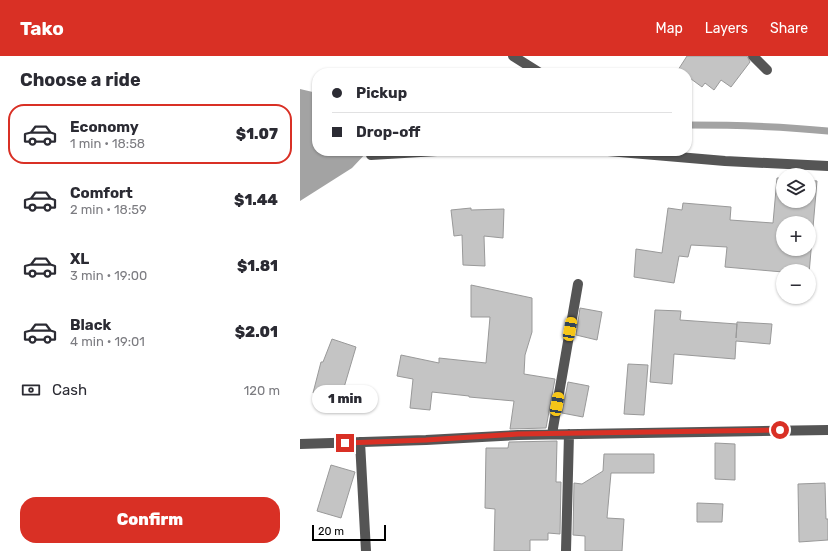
<!DOCTYPE html>
<meta charset="utf-8">
<style>
:root{--surface:#fff;--page:#f7f7f7;--text:#2b2b33;--muted:#7c7c81;--line:#e1e1e2;--accent:#d93025}
body{margin:0;font-family:Rubik,sans-serif;background:var(--page);color:var(--text);height:100vh;display:flex;flex-direction:column;font-size:15px;white-space:nowrap}
*{box-sizing:border-box;margin:0}
p{font-size:13px;color:var(--muted)}
.icon{flex:none;width:22px;height:22px;fill:none;stroke:currentColor;stroke-width:2;stroke-linecap:round;stroke-linejoin:round}
.map{position:relative;flex:1;overflow:hidden}
.drawer{display:flex;flex-direction:column;background:var(--surface);width:300px}
.drawer>*{flex:none}
.guide{position:absolute;left:12px;top:12px;width:380px;height:88px;border-radius:16px;box-shadow:0 1px 3px #0004;display:grid;align-content:center;height:88px;padding:0 20px;background:var(--surface)}
.controls{position:absolute;left:476px;top:112px;display:grid;gap:8px}
.controls a{display:grid;place-items:center;width:40px;height:40px;border-radius:50%;background:var(--surface);box-shadow:0 1px 3px #0004;font-size:20px}
.scale{position:absolute;left:12px;bottom:10px;width:74px;box-sizing:border-box;padding-left:4px;border:2px solid #000;border-top:0;font-size:11px;line-height:14px;white-space:nowrap;color:#000;-webkit-text-stroke:3px #fff;paint-order:stroke}
.end{position:absolute;width:18px;height:18px;margin:-9px;border:5px solid #d93025;background:#fff;box-shadow:0 0 0 2px #fff}
.from{border-radius:50%}
.bubble{position:absolute;height:28px;border-radius:14px;background:var(--surface);box-shadow:0 1px 3px #0004;font-size:13px;font-weight:800;line-height:28px;text-align:center}
.car{position:absolute;width:12px;height:24px;margin:-12px -6px;border-radius:5px;box-shadow:0 0 3px 1px #0007;background:linear-gradient(#f5c518 24%,#345 0 40%,#f5c518 0 76%,#345 0 86%,#f5c518 0)}
.guide b{display:flex;align-items:center;gap:14px;height:38px;font-size:15px}
.guide b+b{border-top:1px solid var(--line)}
.guide i{width:10px;height:10px;background:var(--text)}
ul{padding:0;list-style:none}
li{display:flex;align-items:center;gap:12px;height:60px;margin:0 8px 6px;padding:0 12px;border:2px solid transparent;border-radius:16px}
li div{flex:1}
li b{display:block;font-size:15px}
li em{font-style:normal;font-weight:800}
li.active{border-color:var(--accent)}
li>.icon{width:36px;height:36px;stroke-width:1.5}
h2{padding:0 20px;font-size:18px;line-height:48px}
.pay{display:flex;align-items:center;gap:10px;height:44px;padding:0 20px;font-size:15px}
.pay p{margin-inline-start:auto}
.button{display:flex;gap:8px;margin-top:auto;padding:8px 20px}
.button a{flex:1;height:46px;border-radius:16px;background:var(--accent);color:#fff;font-size:16px;font-weight:800;line-height:46px;text-align:center}
header{display:flex;align-items:center;gap:24px;box-sizing:border-box;height:56px;padding:0 20px;background:var(--accent);color:#fff}
header strong{font-size:19px}
nav{display:flex;gap:22px;margin-inline-start:auto;font-size:14px}
main{display:flex;flex:1;min-height:0}
.map>svg:first-child{display:block}
.water{fill:#a3a3a3}
.lines{fill:none;stroke-linecap:round;stroke-linejoin:round}
.stream{stroke:#a3a3a3;stroke-width:7}
.building{fill:#c4c4c4;stroke:#999;fill-rule:evenodd}
.minor{stroke:#555;stroke-width:10}
.route{stroke:#d93025;stroke-width:5}
</style>
<header>
<strong>Tako</strong>
<nav><a>Map</a><a>Layers</a><a>Share</a></nav>
</header>
<main>
<section class="drawer">
<h2>Choose a ride</h2>
<ul>
<li class="active"><svg class="icon" aria-label="car" viewBox="0 0 24 24"><path d="M5 17H2v-5l4-1 3-4h7l3 4 3 1v5h-3M9 17h6M6 11h13"/><circle cx="7" cy="17" r="2"/><circle cx="17" cy="17" r="2"/></svg><div><b>Economy</b><p>1 min · 18:58</p></div><em>$1.07</em></li>
<li><svg class="icon" aria-label="car" viewBox="0 0 24 24"><path d="M5 17H2v-5l4-1 3-4h7l3 4 3 1v5h-3M9 17h6M6 11h13"/><circle cx="7" cy="17" r="2"/><circle cx="17" cy="17" r="2"/></svg><div><b>Comfort</b><p>2 min · 18:59</p></div><em>$1.44</em></li>
<li><svg class="icon" aria-label="car" viewBox="0 0 24 24"><path d="M5 17H2v-5l4-1 3-4h7l3 4 3 1v5h-3M9 17h6M6 11h13"/><circle cx="7" cy="17" r="2"/><circle cx="17" cy="17" r="2"/></svg><div><b>XL</b><p>3 min · 19:00</p></div><em>$1.81</em></li>
<li><svg class="icon" aria-label="car" viewBox="0 0 24 24"><path d="M5 17H2v-5l4-1 3-4h7l3 4 3 1v5h-3M9 17h6M6 11h13"/><circle cx="7" cy="17" r="2"/><circle cx="17" cy="17" r="2"/></svg><div><b>Black</b><p>4 min · 19:01</p></div><em>$2.01</em></li>
</ul>
<div class="pay"><svg class="icon" aria-label="cash" viewBox="0 0 24 24"><path d="M3 7h18v10H3z"/><circle cx="12" cy="12" r="2"/></svg>Cash<p>120 m</p></div>
<div class="button"><a>Confirm</a></div>
</section>
<div class="map">
<svg width="528" height="495" viewBox="0 0 528 495">
<rect width="100%" height="100%" fill="#fff"/>
<path class="water" d="M 0,33 L 17,37 L 17,95 L 68,95 L 52,112 L 0,145 Z"/>
<g class="lines">
<path class="stream" d="M 387,69 C 434,69 481,70 528,75"/>
</g>
<path class="building" d="M 387,0 L 447,0 L 450,6 L 431,31 L 421,24 L 414,34 L 405,27 L 402,31 L 387,20 L 387,17 L 383,17 L 378,14 Z
M 477,122 L 483,122 L 483,145 L 509,145 L 509,124 L 517,125 L 509,218 L 509,215 L 483,216 L 425,211 L 427,191 L 391,189 L 388,201 L 379,200 L 374,227 L 334,221 L 336,193 L 362,197 L 368,152 L 382,154 L 383,147 L 431,151 L 430,164 L 473,167 ZM 483,167 L 509,167 L 509,193 L 483,193 Z
M 171,152 L 171,154 L 204,153 L 203,182 L 184,180 L 185,210 L 163,209 L 162,179 L 154,180 L 151,154 Z
M 171,229 L 232,242 L 232,276 L 225,299 L 224,318 L 255,323 L 246,372 L 210,373 L 214,345 L 169,341 L 169,340 L 132,336 L 130,354 L 110,352 L 113,323 L 97,320 L 101,299 L 139,307 L 139,302 L 186,307 L 190,261 L 171,261 Z
M 280,252 L 302,256 L 297,284 L 276,279 Z
M 355,254 L 381,255 L 380,264 L 437,268 L 436,282 L 437,266 L 472,268 L 470,288 L 436,285 L 435,303 L 374,298 L 372,328 L 350,326 Z
M 32,283 L 56,291 L 40,345 L 13,337 L 21,306 L 23,306 Z
M 328,308 L 348,309 L 344,359 L 324,358 Z
M 268,326 L 289,330 L 283,361 L 262,357 Z
M 257,385 L 256,426 L 261,426 L 260,478 L 248,477 L 248,484 L 230,484 L 230,495 L 194,495 L 195,453 L 185,452 L 186,392 L 208,392 L 209,386 Z
M 415,387 L 435,388 L 435,424 L 415,423 Z
M 304,398 L 354,398 L 354,417 L 311,417 L 307,462 L 324,463 L 322,495 L 285,495 L 285,480 L 273,479 L 274,427 L 282,428 L 303,415 Z
M 31,409 L 55,416 L 41,462 L 17,455 Z
M 525,427 L 526,463 L 528,463 L 528,484 L 499,486 L 498,428 Z
M 397,447 L 423,448 L 422,466 L 397,466 Z"/>
<g class="lines">
<path class="minor" d="M 213,0 L 240,17
M 453,0 L 467,14
M 308,95 L 425,105 L 528,110
M 71,99 L 137,95
M 252,378 L 278,228
M 60,386 L 66,495
M 0,388 L 126,384 L 218,379 L 528,374
M 266,495 L 269,378"/>
</g>
<g class="lines">
<path class="route" d="M 45,387 L 126,384 L 218,378 L 480,374"/>
</g>
</svg>
<div class="controls">
<a><svg class="icon" aria-label="layers" viewBox="0 0 24 24"><path d="M12 4l9 5-9 5-9-5zM3 14l9 5 9-5"/></svg></a>
<a>+</a>
<a>−</a>
</div>
<div class="scale">20 m</div>
<i class="end from" style="left:480px;top:374px"></i>
<i class="end" style="left:45px;top:387px"></i>
<div class="bubble" style="left:12px;top:329px;width:66px">1 min</div>
<i class="car" style="left:270px;top:273px;rotate:10deg"></i>
<i class="car" style="left:257px;top:348px;rotate:10deg"></i>
<div class="guide">
<b><i class="from"></i>Pickup</b>
<b><i></i>Drop-off</b>
</div>
</div>
</main>
